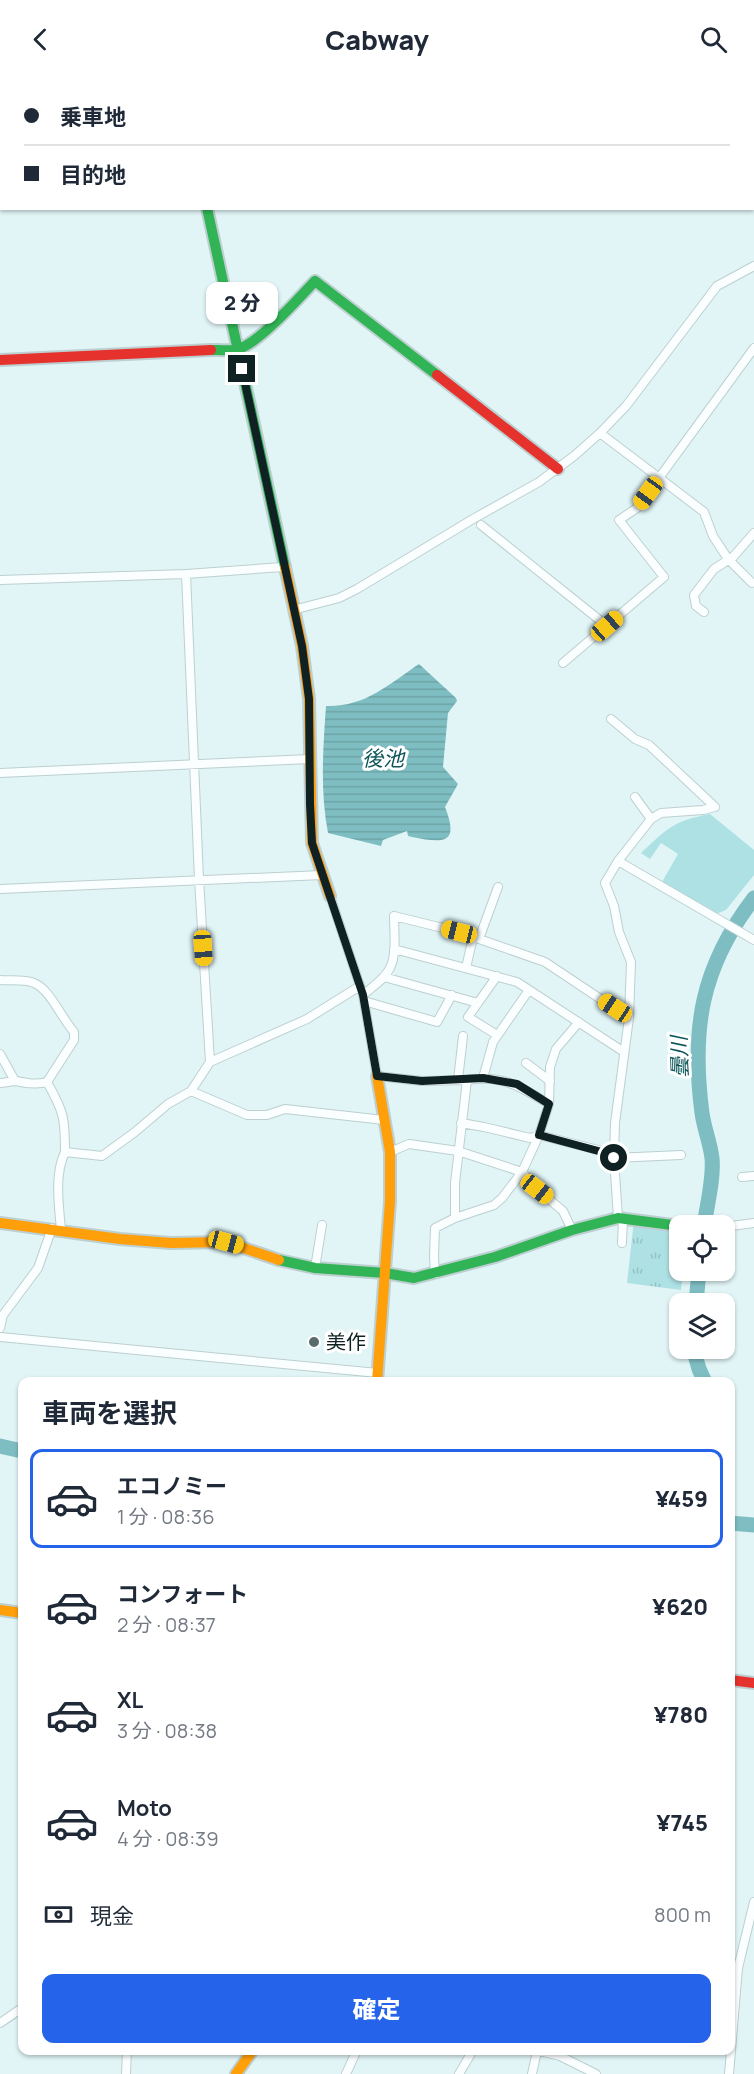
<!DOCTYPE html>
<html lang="ja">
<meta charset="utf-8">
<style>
:root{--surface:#fff;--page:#f6f6f7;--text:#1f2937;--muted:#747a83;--line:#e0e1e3;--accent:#2563eb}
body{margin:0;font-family:Manrope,"Noto Sans JP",sans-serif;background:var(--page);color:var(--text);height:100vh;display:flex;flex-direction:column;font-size:22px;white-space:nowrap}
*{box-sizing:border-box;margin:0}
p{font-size:20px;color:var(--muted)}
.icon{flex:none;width:33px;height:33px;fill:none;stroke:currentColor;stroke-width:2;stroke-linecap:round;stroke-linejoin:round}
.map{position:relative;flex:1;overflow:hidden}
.side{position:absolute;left:18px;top:1299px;width:717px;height:678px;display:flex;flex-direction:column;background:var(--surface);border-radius:12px;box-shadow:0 2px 4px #0004}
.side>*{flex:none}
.banner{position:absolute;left:0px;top:0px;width:754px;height:132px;box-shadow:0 2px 4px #0004;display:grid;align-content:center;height:132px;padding:0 24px;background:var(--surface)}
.buttons{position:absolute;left:669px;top:1137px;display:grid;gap:12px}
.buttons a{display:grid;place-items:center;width:66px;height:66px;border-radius:12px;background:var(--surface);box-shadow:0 2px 4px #0004;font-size:30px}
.end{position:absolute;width:27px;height:27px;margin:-14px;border:8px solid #0f2122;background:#fff;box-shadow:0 0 0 3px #fff}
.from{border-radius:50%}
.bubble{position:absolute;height:42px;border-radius:12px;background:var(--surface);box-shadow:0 2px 4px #0004;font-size:20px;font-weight:800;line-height:42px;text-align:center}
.car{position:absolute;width:18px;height:36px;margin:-18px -9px;border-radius:8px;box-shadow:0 0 4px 2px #0007;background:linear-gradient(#f5c518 24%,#345 0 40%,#f5c518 0 76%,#345 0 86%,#f5c518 0)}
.banner b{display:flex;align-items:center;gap:21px;height:57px;font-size:22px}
.banner b+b{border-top:2px solid var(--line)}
.banner i{width:15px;height:15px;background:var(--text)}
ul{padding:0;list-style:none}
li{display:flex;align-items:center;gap:18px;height:99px;margin:0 12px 9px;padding:0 12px;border:3px solid transparent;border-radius:12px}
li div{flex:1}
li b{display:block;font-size:22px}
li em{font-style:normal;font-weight:800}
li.on{border-color:var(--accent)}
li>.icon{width:54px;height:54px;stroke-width:1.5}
h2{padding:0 24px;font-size:27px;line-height:72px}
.pay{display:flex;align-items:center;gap:15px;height:66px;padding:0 24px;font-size:22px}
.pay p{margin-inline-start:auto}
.primary-button{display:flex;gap:12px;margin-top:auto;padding:12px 24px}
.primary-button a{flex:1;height:69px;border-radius:12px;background:var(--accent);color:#fff;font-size:24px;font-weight:800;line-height:69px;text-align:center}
header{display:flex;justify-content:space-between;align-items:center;height:78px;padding:0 24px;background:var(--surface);font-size:27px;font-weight:800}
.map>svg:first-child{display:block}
.park{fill:url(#park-tufts)}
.pitch{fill:#aee1e4}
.water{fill:url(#water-rules)}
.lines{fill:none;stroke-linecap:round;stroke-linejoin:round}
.stream{stroke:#7ebec2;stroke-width:2}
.river{stroke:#7ebec2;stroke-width:15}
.street-casing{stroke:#bdcfd0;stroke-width:10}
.fast-casing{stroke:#bdcfd0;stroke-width:14}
.slow-casing{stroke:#bdcfd0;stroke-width:14}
.jam-casing{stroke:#bdcfd0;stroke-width:14}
.street{stroke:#fafefe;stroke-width:8}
.fast{stroke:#30b455;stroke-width:10}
.slow{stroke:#ff9f0a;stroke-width:10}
.jam{stroke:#e5322d;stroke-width:10}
.route{stroke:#0f2122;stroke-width:8}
.poi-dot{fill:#586b6d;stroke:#fff;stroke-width:2}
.labels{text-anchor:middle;stroke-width:6;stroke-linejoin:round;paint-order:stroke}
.poi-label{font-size:20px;fill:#0f2122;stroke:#fff;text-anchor:start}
.water-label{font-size:21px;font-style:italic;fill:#0d575b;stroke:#fff}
</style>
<header><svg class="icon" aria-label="back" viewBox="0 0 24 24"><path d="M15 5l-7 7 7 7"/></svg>Cabway<svg class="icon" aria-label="search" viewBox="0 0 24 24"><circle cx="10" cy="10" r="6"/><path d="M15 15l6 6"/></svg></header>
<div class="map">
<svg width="754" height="1996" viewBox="0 0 754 1996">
<defs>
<pattern id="park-tufts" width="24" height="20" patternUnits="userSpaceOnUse" patternTransform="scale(1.5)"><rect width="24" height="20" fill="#aee1e4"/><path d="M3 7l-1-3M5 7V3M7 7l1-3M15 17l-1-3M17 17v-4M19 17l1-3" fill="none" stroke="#94c1c3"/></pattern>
<pattern id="water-rules" width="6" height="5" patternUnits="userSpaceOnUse" patternTransform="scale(1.5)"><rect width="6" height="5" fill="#7ebec2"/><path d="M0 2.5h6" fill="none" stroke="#6ca3a6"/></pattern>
</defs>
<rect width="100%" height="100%" fill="#e1f5f7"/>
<path class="park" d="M 634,1142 L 679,1151 L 680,1192 L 683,1193 L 681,1212 L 627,1205 Z"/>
<path class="pitch" d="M 710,736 L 754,772 L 754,797 L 726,832 L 716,836 L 662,804 L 678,776 L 661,765 L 650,781 L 641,775 C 668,750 673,743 710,736 Z"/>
<path class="water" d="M 419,586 L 456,620 L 457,623 L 448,635 L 443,689 L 458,706 L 445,729 C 460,767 443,765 412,759 L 408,758 L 407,753 L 383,762 L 381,768 L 328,755 C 320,713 323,671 326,628 C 365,629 388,607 419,586 Z"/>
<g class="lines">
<path class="stream" d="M 7,1945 L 22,1935"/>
<path class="river" d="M 704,1148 C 707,1127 714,1100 712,1080 C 710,1064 704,1050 702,1035 C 691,951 701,889 754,820
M 696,1226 L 699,1192
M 693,1270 L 699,1291 L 705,1304
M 0,1368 L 22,1373
M 730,1445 L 754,1447"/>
<g class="street-casing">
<path id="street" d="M 87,2 L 89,0
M 0,91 L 2,89
M 600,355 L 704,434 L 713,458 L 728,481 L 752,505
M 481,447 L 607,548
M 186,496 L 199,801 L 210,984
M 0,502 L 186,496 L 283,489
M 293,532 L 339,520 L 357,511 L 473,441 L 539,404 L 574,378 L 600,355 L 626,328 L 717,208 L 754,188
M 704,534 L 696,528 L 694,517 L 714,491 L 733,479 L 754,455
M 563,585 L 664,499 L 619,442 L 637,430 L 754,270
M 611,641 L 635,661 L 649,667 L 715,729 L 703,732 L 661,735 L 651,741 L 618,783 L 605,805 L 614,828 L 619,854 L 631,884 L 629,940 L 615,1045 L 614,1080 L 618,1140
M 0,695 L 310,681
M 635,719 L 651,741
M 618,783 L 754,862
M 0,811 L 322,797
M 330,818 L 363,917 L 377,998 L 422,1003 L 467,1002 L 455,1105 L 455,1140
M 479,861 L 498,809
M 394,871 L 517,904 L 624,974
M 466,890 L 473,859
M 384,899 L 478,925
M 0,902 C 10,903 25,901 34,905 C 50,911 62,941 74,954 L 74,962 L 47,1004 C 36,1007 26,1005 16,1003 C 11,1003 5,1005 0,1005
M 363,917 C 372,909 385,901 390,890 C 397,876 394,854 394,838 L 459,854 L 545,884 L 629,940
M 364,923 L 437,944 L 452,917
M 497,957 L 468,939 L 497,898
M 0,976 L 15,1003
M 526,985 L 550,1003
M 483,1000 L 493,964 L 529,912
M 458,1002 L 463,958
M 467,1002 C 503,997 520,1008 549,1026
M 47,1004 C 64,1034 65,1040 65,1074
M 191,1013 L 247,1037 L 267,1037 L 285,1031 L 384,1042
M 461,1045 L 484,1049 L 530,1060 L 539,1057 L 602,1073 L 614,1080 L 681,1077
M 390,1074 L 409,1066 L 458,1073 L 522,1094 L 537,1111 L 563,1133 L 572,1152
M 742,1099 L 754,1098
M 724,1149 L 754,1145
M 61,1152 C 59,1127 54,1097 65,1074 L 102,1078 L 135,1054 L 168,1026 L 191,1013 L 210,984 L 307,941 L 360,908
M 622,1165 L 623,1140
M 315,1190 L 322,1147
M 435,1196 L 434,1178 L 435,1150 L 455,1140 L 494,1127 L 502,1120 L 522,1094 L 539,1057 L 549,1026 L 550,989 L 556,971 L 579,944
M 0,1250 L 3,1237 L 38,1190 L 52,1150
M 0,1259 L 378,1295
M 0,1945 L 22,1930
M 536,1972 L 560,1978 L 596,1996
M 126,1996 L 127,1972
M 346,1996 L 357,1972
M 459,1996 L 473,1972
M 532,1996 L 537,1973
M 729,1996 L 738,1890 L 754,1824"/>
</g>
<g class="fast-casing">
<path id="fast" d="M 207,130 L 285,489
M 211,272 C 219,272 231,273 239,271 C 261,263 298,221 315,203 L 437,297
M 279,1182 L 315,1190 L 385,1195 L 414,1200 L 495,1179 L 572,1152 L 618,1140 L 680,1148"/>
</g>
<g class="slow-casing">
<path id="slow" d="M 144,0 L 145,2
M 285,489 L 302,568 L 309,621 L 312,765 L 330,818
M 377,998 L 390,1074 L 390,1123 L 377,1304
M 0,1145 L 120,1161 L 171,1165 L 226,1164 L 279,1182
M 0,1532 L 22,1535
M 236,1996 L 253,1972"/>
</g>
<g class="jam-casing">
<path id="jam" d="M 0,282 L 211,272
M 437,297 L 558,391
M 730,1602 L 754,1605"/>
</g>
<use href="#street" class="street"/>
<use href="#fast" class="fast"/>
<use href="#slow" class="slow"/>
<use href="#jam" class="jam"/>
</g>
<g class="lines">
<path class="route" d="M 242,291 L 302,568 L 309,621 L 310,726 L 312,765 L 363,917 L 377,998 L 422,1003 L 483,1000 L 517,1006 L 549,1026 L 539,1057 L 602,1074 L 614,1080"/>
</g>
<circle class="poi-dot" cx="314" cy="1264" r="6"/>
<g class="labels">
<g class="poi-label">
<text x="326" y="1271">美作</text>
</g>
<g class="water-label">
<text x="383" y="688">後池</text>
<text transform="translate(680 979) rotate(-92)" y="7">曇川</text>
</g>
</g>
</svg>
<div class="buttons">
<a><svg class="icon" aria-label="locate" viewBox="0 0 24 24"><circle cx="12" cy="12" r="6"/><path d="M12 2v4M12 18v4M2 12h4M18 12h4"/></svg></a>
<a><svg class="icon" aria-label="layers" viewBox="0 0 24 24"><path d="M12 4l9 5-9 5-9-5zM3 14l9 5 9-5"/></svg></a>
</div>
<i class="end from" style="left:614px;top:1080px"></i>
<i class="end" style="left:242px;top:291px"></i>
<div class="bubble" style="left:206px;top:204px;width:72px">2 分</div>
<i class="car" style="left:648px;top:415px;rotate:216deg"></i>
<i class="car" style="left:607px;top:548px;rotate:49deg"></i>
<i class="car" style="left:459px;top:854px;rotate:284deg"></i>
<i class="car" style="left:203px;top:870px;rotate:176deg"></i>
<i class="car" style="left:615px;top:930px;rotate:303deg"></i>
<i class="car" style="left:537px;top:1111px;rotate:128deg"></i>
<i class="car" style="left:226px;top:1164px;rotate:105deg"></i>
<div class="banner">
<b><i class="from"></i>乗車地</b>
<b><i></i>目的地</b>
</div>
<section class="side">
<h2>車両を選択</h2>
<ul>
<li class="on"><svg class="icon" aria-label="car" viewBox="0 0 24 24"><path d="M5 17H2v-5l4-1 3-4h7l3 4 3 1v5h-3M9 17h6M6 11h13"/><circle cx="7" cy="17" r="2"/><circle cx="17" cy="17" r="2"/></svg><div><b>エコノミー</b><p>1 分 · 08:36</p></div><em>¥459</em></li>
<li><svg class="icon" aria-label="car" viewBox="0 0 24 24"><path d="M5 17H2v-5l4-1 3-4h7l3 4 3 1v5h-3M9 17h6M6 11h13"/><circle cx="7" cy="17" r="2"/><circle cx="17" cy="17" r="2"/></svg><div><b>コンフォート</b><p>2 分 · 08:37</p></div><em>¥620</em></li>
<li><svg class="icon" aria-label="car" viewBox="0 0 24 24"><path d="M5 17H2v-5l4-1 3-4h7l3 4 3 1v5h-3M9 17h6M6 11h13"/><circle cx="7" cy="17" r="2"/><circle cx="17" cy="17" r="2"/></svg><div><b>XL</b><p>3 分 · 08:38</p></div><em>¥780</em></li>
<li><svg class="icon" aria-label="car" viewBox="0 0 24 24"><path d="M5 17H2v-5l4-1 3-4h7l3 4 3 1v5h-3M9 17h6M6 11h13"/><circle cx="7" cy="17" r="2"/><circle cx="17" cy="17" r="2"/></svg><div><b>Moto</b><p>4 分 · 08:39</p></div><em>¥745</em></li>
</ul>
<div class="pay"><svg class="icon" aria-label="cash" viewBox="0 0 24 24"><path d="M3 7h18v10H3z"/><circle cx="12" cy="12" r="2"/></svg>現金<p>800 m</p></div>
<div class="primary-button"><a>確定</a></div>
</section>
</div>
